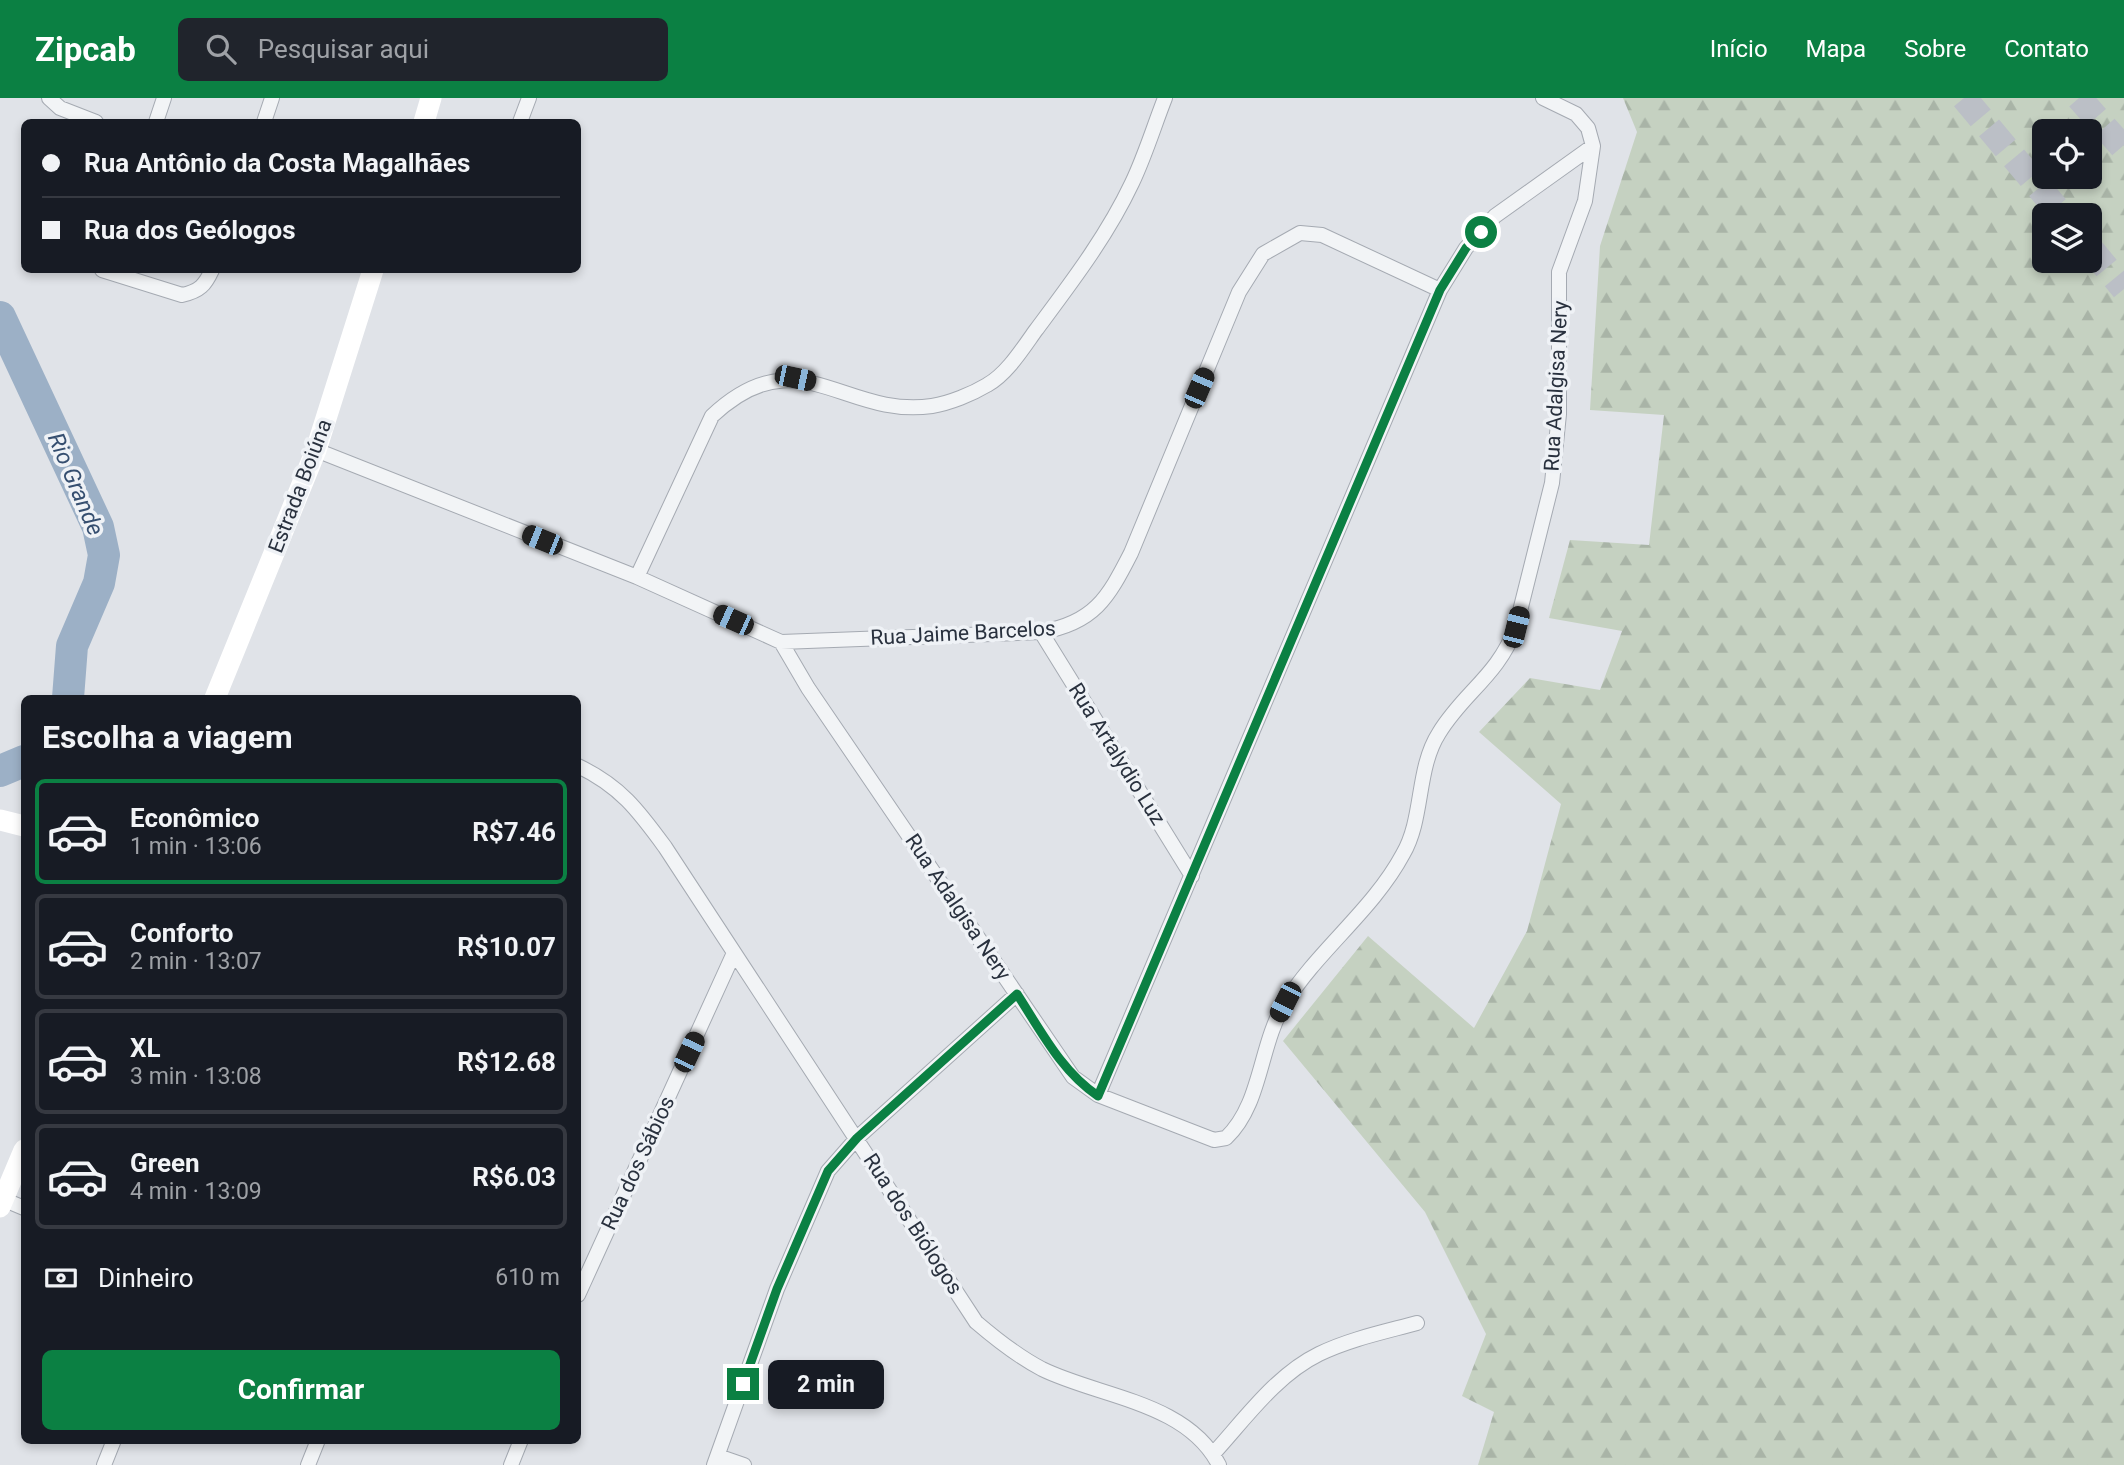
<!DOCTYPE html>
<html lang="pt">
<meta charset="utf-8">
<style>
:root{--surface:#171b24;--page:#20242c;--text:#f1f3f6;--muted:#9ea1a6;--line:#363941;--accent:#0b8043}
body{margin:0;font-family:Roboto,sans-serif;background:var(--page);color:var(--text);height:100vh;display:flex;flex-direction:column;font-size:26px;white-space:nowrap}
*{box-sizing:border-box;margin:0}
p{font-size:23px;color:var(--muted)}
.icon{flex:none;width:38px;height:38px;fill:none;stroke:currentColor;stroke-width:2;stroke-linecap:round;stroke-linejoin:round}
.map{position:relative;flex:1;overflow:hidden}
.panel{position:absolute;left:21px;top:597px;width:560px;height:749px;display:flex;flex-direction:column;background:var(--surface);border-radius:10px;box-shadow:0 4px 10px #0003}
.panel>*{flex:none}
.hud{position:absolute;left:21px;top:21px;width:560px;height:154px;border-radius:10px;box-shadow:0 4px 10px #0003;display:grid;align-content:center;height:154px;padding:0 21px;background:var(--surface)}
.buttons{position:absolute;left:2032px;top:21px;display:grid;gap:14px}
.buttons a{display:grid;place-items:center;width:70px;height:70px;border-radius:10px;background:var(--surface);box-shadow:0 4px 10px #0003;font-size:35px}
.end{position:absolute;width:32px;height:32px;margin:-16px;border:9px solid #0b8043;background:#fff;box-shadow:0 0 0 4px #fff}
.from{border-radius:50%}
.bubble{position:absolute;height:49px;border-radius:10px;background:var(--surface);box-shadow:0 4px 10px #0003;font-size:23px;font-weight:700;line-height:49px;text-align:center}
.car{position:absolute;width:21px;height:42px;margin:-21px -10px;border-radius:9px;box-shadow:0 0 5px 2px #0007;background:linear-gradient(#222 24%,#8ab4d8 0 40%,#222 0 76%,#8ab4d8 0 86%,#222 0)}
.hud b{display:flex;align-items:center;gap:24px;height:66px;font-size:26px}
.hud b+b{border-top:2px solid var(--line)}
.hud i{width:18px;height:18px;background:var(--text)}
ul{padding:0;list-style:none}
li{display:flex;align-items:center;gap:21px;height:105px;margin:0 14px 10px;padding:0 7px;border:4px solid var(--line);border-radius:10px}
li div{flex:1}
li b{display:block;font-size:26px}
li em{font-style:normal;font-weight:700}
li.selected{border-color:var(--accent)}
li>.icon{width:63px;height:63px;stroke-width:1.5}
h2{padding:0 21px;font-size:32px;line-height:84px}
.pay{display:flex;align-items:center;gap:18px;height:77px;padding:0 21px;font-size:26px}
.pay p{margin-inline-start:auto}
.primary-button{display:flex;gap:14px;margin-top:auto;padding:14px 21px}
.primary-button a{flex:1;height:80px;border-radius:10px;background:var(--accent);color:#fff;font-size:28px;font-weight:700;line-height:80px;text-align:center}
header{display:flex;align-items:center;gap:42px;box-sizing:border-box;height:98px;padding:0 35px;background:var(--accent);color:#fff}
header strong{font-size:33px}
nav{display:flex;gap:38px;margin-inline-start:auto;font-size:24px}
.search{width:490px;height:63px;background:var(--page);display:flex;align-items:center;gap:18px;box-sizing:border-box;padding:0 24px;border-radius:10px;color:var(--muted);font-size:26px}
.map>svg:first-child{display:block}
.forest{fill:url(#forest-firs);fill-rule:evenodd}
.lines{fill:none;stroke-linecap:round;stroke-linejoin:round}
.river{stroke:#9cb0c6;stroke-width:32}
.highway-tunnel{stroke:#bbbfc6;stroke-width:26;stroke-dasharray:26 13;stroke-linecap:butt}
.street-casing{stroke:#a5aab2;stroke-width:16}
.street{stroke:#f2f4f6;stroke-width:14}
.secondary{stroke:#fff;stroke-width:21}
.route{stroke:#0b8043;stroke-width:9}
.labels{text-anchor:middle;stroke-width:7;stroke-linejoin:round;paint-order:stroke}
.street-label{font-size:21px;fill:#29313e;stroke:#eff2f6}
.water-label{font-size:23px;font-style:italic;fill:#364f70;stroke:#eff2f6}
</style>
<header>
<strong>Zipcab</strong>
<div class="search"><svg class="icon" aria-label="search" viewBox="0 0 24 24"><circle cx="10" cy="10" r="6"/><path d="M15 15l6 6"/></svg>Pesquisar aqui</div>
<nav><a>Início</a><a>Mapa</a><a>Sobre</a><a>Contato</a></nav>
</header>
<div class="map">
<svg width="2124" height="1367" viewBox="0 0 2124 1367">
<defs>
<pattern id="forest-firs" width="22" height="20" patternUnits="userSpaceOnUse" patternTransform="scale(1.75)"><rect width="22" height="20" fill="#c5d1c1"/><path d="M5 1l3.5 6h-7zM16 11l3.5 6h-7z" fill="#a9b4a7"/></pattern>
</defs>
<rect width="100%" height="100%" fill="#e0e3e8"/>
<path class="forest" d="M 1623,0 L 2124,0 L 2124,1367 L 1478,1367 L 1494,1314 L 1462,1298 L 1486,1236 L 1425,1114 L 1283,943 L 1368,838 L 1474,930 L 1527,833 L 1561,706 L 1479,634 L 1530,580 L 1600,592 L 1622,533 L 1549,520 L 1570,442 L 1649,447 L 1664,317 L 1590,312 L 1600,148 L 1637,34 ZM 2044,33 L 2090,33 L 2090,79 L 2044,79 ZM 2044,117 L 2090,117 L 2090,163 L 2044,163 Z"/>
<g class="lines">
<path class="river" d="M 0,219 L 98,429 L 104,457 L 99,485 L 72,548 L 68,600
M 0,673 L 24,663"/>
<path class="highway-tunnel" d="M 1964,0 L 2062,117
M 2079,0 L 2124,51
M 2090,150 L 2124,191"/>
<g class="street-casing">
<path id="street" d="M 49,0 L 60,10 L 96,24
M 156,24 L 164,0
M 264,24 L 272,0
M 520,24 L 529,0
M 102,172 L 182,197 C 200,193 205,187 212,172
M 316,352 L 637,479 L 781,544 L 1041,534 C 1094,525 1108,500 1131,455 L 1239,194 L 1263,156 L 1300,135 L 1322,137 L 1440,192
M 637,479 L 712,318 C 798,237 844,321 932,308 C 950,305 972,296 987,287 C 1007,276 1023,250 1036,232 C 1071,185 1107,138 1132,85 C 1145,58 1154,28 1165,0
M 1041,534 L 1192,778
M 781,544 L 808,590 L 1073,979 L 1098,997 L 1214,1042 L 1226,1040 C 1262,1006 1259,947 1285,905 C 1318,852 1373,812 1403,756 C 1424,720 1416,671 1439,635 C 1464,594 1498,578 1516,529 L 1552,385 L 1559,316 L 1559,174 L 1585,103 L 1593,48 L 1588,30 L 1576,16 L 1543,0
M 578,668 C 620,688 638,712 665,749 L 976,1224 C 997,1242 1017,1258 1042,1271 C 1099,1299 1187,1304 1219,1367
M 1098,997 L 1440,192 L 1466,150 L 1495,118 L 1593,48
M 0,1100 L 24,1110
M 578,1197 L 733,857
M 1213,1356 C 1245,1321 1276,1277 1319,1256 C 1350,1241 1384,1234 1417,1225
M 718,1358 L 744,1367
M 104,1367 L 114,1342
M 308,1367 L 318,1342
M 511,1367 L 521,1342
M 714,1367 L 777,1191 L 828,1073 L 857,1040 L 1017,896"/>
</g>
<use href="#street" class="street"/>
<path class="secondary" d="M 424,24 L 431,0
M 215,600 L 316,352 L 373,172
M 0,722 L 24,728
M 0,1109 L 24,1052"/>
</g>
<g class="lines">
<path class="route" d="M 743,1286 L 777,1191 L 828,1073 L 857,1040 L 1017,896 C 1041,933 1061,973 1098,998 L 1440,192 L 1466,150 L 1481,134"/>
</g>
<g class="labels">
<g class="street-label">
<text transform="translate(1556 288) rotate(-87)" y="7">Rua Adalgisa Nery</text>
<text transform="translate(300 388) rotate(-69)" y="7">Estrada Boiúna</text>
<text transform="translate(963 535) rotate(-3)" y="7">Rua Jaime Barcelos</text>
<text transform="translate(1117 656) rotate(58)" y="7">Rua Artalydio Luz</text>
<text transform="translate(958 809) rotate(56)" y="7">Rua Adalgisa Nery</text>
<text transform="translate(638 1065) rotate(-65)" y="7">Rua dos Sábios</text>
<text transform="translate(913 1126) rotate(57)" y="7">Rua dos Biólogos</text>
</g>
<g class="water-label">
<text transform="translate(76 386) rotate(67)" y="8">Rio Grande</text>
</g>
</g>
</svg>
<div class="buttons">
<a><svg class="icon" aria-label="locate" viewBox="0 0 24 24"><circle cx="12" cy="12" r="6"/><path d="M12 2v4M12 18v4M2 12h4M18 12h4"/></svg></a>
<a><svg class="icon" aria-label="layers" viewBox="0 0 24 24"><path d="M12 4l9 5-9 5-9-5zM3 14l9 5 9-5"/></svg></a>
</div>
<i class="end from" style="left:1481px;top:134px"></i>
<i class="end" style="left:743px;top:1286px"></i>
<div class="bubble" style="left:768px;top:1262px;width:116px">2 min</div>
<i class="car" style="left:795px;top:280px;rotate:102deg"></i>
<i class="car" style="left:1199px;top:290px;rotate:23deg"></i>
<i class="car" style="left:542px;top:442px;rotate:292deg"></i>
<i class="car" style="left:733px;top:522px;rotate:294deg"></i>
<i class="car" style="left:1516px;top:529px;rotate:14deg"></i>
<i class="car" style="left:1285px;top:904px;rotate:207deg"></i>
<i class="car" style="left:689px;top:954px;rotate:25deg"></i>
<div class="hud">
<b><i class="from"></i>Rua Antônio da Costa Magalhães</b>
<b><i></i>Rua dos Geólogos</b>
</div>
<section class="panel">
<h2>Escolha a viagem</h2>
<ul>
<li class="selected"><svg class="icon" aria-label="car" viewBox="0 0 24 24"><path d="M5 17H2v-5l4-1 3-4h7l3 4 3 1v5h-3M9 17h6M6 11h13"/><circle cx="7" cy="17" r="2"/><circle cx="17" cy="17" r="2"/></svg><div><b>Econômico</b><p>1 min · 13:06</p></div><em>R$7.46</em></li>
<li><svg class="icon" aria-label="car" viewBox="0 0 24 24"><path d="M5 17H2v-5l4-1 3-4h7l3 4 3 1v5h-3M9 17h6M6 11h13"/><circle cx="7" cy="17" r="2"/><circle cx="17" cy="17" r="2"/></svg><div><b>Conforto</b><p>2 min · 13:07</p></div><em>R$10.07</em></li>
<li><svg class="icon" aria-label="car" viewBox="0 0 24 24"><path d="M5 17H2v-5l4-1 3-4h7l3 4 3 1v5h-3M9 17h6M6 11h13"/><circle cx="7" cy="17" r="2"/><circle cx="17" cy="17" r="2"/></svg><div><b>XL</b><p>3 min · 13:08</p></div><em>R$12.68</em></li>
<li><svg class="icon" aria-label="car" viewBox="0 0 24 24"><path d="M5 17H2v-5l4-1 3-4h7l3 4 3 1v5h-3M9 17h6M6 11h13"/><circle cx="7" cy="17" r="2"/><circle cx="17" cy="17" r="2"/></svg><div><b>Green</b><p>4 min · 13:09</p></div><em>R$6.03</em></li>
</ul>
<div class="pay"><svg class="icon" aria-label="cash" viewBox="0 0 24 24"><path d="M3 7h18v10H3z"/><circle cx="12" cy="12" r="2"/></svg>Dinheiro<p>610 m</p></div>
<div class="primary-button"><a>Confirmar</a></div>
</section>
</div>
